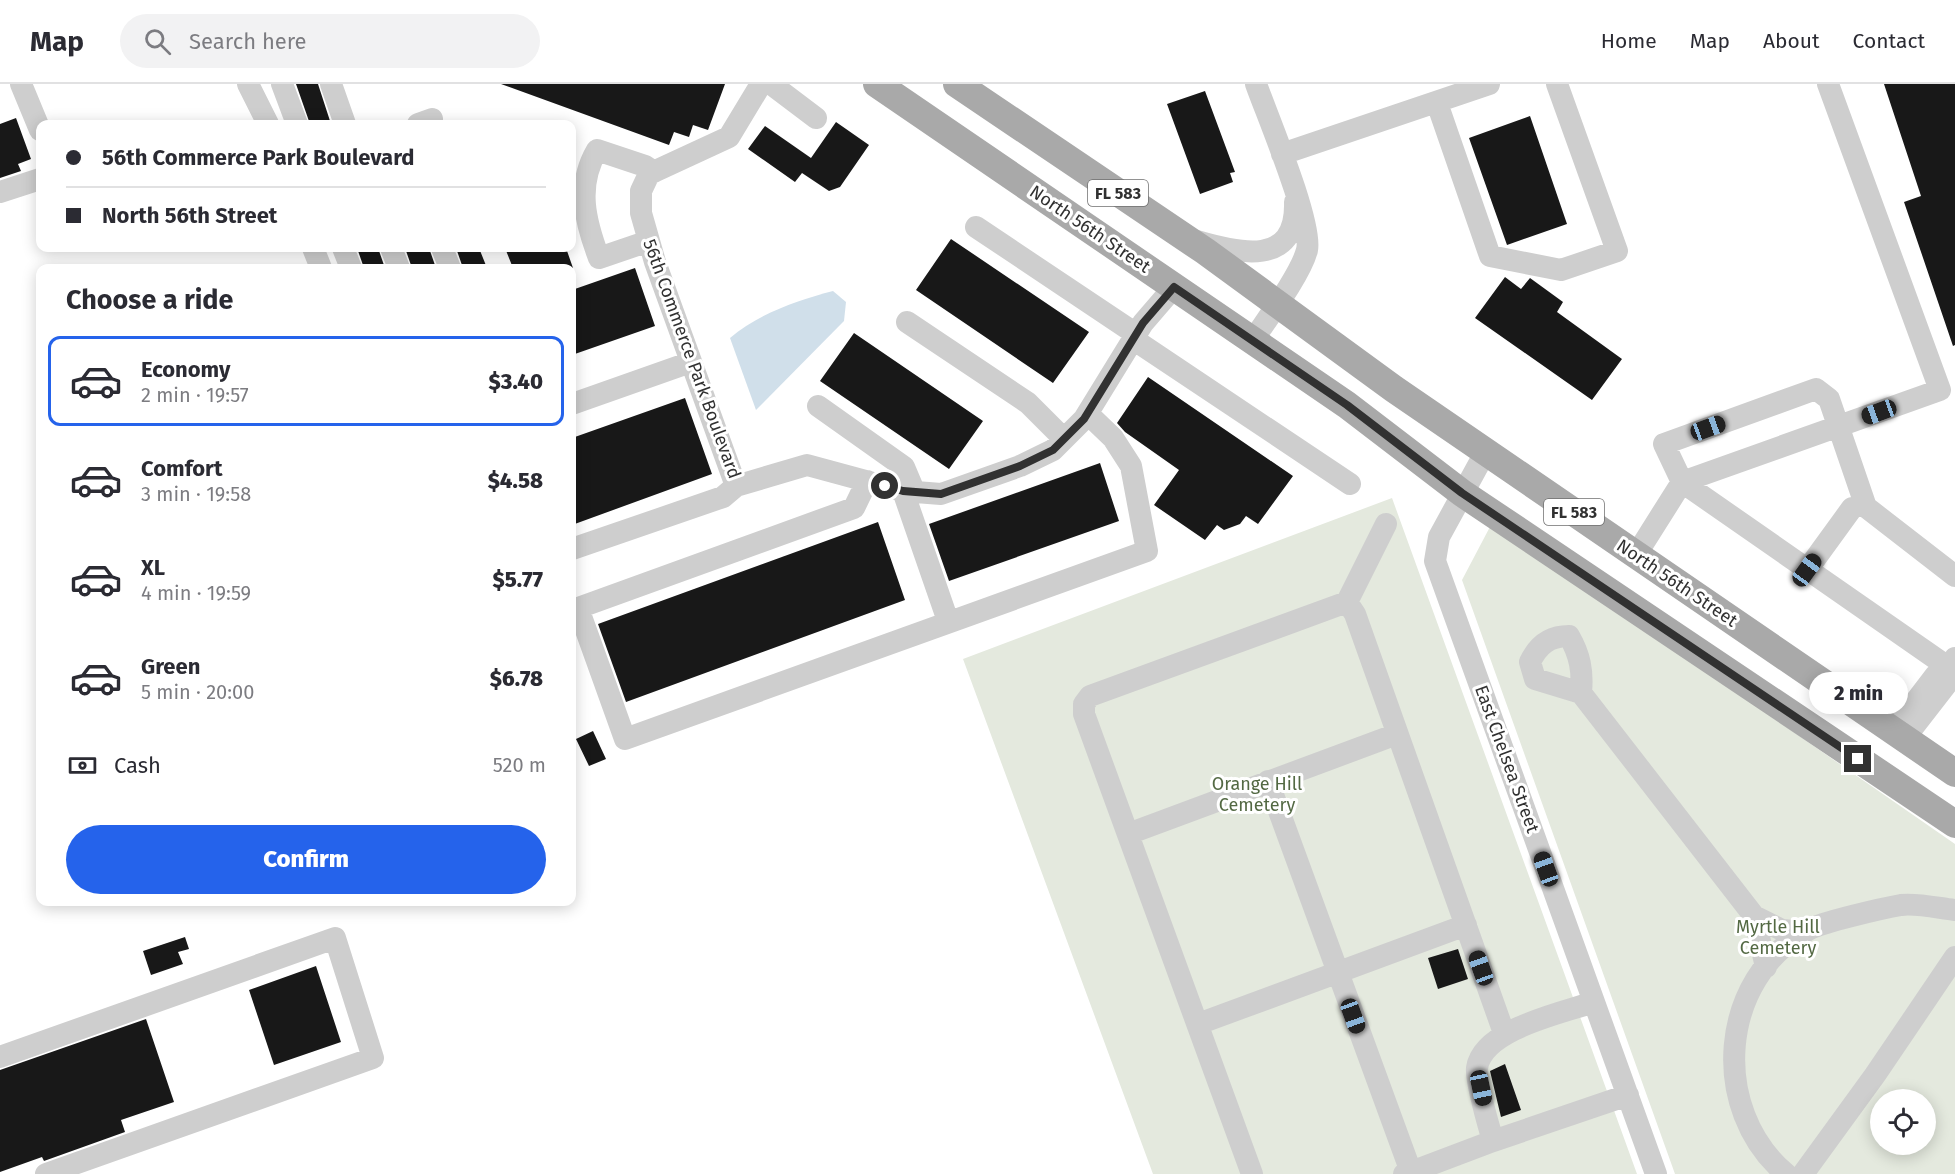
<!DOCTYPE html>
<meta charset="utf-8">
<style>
:root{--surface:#fff;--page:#f2f2f3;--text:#2b2b33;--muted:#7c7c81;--line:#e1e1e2;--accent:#2563eb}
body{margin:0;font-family:"Fira Sans",sans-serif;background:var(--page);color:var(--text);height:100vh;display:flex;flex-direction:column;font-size:22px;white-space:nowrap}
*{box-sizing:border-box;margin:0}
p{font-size:20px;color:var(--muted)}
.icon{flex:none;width:33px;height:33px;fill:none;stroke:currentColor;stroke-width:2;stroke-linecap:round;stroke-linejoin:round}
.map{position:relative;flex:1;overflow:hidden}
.details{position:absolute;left:36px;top:180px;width:540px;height:642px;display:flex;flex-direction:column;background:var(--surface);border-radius:12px;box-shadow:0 3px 15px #0003}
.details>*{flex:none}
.guide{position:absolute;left:36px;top:36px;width:540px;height:132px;border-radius:12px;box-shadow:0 3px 15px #0003;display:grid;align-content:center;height:132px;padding:0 30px;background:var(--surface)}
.controls{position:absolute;left:1870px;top:1005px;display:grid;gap:12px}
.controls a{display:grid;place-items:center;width:66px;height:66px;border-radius:50%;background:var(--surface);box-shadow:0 3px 15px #0003;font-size:30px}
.end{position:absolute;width:27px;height:27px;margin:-14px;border:8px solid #313131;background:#fff;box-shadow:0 0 0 3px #fff}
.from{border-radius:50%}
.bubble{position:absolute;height:42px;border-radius:21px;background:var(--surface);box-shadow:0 3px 15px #0003;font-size:20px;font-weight:800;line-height:42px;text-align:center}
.car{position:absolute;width:18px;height:36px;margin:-18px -9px;border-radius:8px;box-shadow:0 0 4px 2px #0007;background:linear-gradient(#222 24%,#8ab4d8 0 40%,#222 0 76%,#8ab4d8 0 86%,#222 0)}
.guide b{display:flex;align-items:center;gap:21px;height:57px;font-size:22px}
.guide b+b{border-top:2px solid var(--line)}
.guide i{width:15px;height:15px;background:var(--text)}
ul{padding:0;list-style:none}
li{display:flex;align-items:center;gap:18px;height:90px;margin:0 12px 9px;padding:0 18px;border:3px solid transparent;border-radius:12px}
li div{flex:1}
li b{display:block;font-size:22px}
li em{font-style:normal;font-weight:800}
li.on{border-color:var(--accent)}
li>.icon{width:54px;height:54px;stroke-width:1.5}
h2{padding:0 30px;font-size:27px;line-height:72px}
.pay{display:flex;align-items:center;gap:15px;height:66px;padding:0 30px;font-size:22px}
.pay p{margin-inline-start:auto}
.cta{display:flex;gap:12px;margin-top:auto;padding:12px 30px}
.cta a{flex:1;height:69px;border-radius:36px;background:var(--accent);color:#fff;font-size:24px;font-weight:800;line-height:69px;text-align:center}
header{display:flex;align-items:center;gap:36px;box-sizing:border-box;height:84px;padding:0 30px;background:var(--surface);border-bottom:2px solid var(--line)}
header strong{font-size:28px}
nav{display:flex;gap:33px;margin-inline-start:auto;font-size:21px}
.search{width:420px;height:54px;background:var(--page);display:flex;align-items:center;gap:15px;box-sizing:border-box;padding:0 21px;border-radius:33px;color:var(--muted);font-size:22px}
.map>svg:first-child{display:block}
.green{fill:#e4e9de;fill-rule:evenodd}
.water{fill:#d0dfea}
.building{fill:#181818}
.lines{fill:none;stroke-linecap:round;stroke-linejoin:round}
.minor{stroke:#cecece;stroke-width:22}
.major{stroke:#a9a9a9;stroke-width:28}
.route{stroke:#313131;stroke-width:8}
.labels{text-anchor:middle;stroke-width:6;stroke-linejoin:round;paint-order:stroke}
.shield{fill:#fff;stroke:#6f6f6f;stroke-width:1.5}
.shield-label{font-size:16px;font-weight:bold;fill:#313131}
.street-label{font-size:18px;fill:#313131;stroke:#fff}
.park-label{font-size:18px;fill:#536943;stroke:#fff}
</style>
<header>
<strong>Map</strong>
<div class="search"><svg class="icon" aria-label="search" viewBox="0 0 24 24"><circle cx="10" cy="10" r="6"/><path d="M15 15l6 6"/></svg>Search here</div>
<nav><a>Home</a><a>Map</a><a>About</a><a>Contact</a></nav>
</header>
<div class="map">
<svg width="1955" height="1090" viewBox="0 0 1955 1090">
<rect width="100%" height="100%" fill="#fff"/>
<path class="green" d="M 1392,414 L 1637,1090 L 1153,1090 L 963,575 Z
M 1492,439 L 1955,760 L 1955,1090 L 1675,1090 L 1462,496 ZM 1881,1016 L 1926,1016 L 1926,1060 L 1881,1060 Z"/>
<path class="water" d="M 833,207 L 846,218 L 844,237 L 756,326 L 730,254 C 758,230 798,216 833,207 Z"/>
<path class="building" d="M 296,0 L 318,0 L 331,40 L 310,40 Z
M 501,0 L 725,0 L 708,46 L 693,41 L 689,53 L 674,48 L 669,61 Z
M 1884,0 L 1955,0 L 1955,261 L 1953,262 L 1904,118 L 1921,112 Z
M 1205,7 L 1235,88 L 1230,89 L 1233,98 L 1200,110 L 1167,20 Z
M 1530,32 L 1567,140 L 1507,161 L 1469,54 Z
M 16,34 L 31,75 L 18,80 L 21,87 L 0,94 L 0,40 Z
M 836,38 L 869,61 L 840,103 L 829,107 L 802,89 L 795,98 L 748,65 L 765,42 L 811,74 Z
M 951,155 L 1089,248 L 1053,299 L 916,206 Z
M 357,164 L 378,164 L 385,184 L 364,184 Z
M 405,164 L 429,164 L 436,184 L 412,184 Z
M 456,164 L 479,164 L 487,184 L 463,184 Z
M 505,164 L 566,164 L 573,184 L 513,184 Z
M 635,184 L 655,242 L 572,271 L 572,206 Z
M 1505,193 L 1521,205 L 1530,194 L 1563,218 L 1557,228 L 1622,275 L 1592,316 L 1475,234 Z
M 854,249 L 983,337 L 949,385 L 820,297 Z
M 1148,293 L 1293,392 L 1258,440 L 1246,432 L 1240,440 L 1224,446 L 1217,441 L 1205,456 L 1154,421 L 1179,386 L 1125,348 L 1117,339 Z
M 685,314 L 712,390 L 572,441 L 572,354 Z
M 1100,379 L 1119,437 L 949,497 L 929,440 Z
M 878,438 L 905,516 L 626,618 L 598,540 Z
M 593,647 L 606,675 L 589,682 L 576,655 Z
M 185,853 L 189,865 L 178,868 L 183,880 L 151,891 L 143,867 Z
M 1458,865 L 1468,895 L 1438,905 L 1428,874 Z
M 316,882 L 341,958 L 274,981 L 249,906 Z
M 146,935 L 174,1018 L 121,1036 L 125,1048 L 44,1077 L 42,1073 L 0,1088 L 0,986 Z
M 1505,980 L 1521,1026 L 1501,1033 L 1490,987 Z"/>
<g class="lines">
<path class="minor" d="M 21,0 L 40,46
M 248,0 L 268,40
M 282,0 L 297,40
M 331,0 L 345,40
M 761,0 L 729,53 L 649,90 L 641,107 L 641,129 L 655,178 L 736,402 L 807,381 L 903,407 L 941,410 L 1020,382 L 1053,366 L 1084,335 L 1143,239 L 1174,203
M 771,0 L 816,34
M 1828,0 L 1940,306 L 1682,398 L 1664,360 L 1816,305 L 1829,315 L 1866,423 L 1955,492
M 1437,19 L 1490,172 L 1561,186 L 1617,167 L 1557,0
M 418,40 L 432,35
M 1282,70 L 1489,0
M 0,108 L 40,95
M 976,143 L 1136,250
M 649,157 L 599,174 C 585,137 576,102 597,66 L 645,82 L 654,88
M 1197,157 C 1238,169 1297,184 1295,118
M 313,164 L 321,184
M 343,164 L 351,184
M 391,164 L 399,184
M 442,164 L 450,184
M 907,238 L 1028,319 L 1064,355
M 1133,255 L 1350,400
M 1253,256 C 1267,235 1301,190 1307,166 C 1313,140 1267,31 1256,0
M 572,320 L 691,278
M 818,322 L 904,383 L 915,409
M 1486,367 L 1439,453 L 1435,477 L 1656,1090
M 867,397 L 854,424 L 578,524 L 625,655 L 1147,467 L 1131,382 L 1113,354 L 1088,330
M 903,407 L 948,537
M 572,465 L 723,413 L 736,402
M 1636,471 L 1682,398 L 1955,588
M 1807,486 L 1852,424
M 1347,518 L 1355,530 L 1504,949
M 1581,609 C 1583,587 1580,571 1569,552 C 1549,552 1538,561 1530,578 L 1535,595 L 1581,609 L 1754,832 L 1782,846 L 1805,848
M 1893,647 L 1935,592
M 1904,655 L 1949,597 L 1949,584 L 1955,574
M 1268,697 L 1411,1088 L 1404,1090
M 1128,750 L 1397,650
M 1754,832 L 1766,883
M 1594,918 C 1562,929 1483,945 1477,984 C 1475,996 1489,1043 1493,1057 L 1628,1011
M 1198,940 L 1466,841
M 0,973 L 335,854 L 373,974 L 46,1090
M 1252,1090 L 1084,630 L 1084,620 L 1090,612 L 1347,518 L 1386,440
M 1412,1090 L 1411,1088 L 1493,1057
M 1786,1090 C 1709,1025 1719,894 1808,846 C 1822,838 1884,824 1901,821 C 1917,819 1938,824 1955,826
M 1803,1090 L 1875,991 L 1955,873"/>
<path class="major" d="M 877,0 L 1347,321 L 1462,409 L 1955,740
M 957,0 L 1205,167 L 1394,305 L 1955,689"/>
</g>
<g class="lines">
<path class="route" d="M 885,402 L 903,407 L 941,410 L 1020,382 L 1053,366 L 1084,335 L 1143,239 L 1174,203 L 1347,321 L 1462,409 L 1858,675"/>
</g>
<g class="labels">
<g class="shield">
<rect x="1088" y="96" width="60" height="26" rx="4.5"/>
<rect x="1544" y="415" width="60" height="26" rx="4.5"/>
</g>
<g class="shield-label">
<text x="1118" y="115">FL 583</text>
<text x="1574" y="434">FL 583</text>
</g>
<g class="street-label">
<text transform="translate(1090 145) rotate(34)" y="6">North 56th Street</text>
<text transform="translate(692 275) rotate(70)" y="6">56th Commerce Park Boulevard</text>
<text transform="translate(1677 499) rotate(34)" y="6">North 56th Street</text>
<text transform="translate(1507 675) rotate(70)" y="6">East Chelsea Street</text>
</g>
<g class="park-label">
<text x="1257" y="706">Orange Hill<tspan x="1257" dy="21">Cemetery</tspan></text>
<text x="1778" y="849">Myrtle Hill<tspan x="1778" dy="21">Cemetery</tspan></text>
</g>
</g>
</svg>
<div class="controls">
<a><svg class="icon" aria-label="locate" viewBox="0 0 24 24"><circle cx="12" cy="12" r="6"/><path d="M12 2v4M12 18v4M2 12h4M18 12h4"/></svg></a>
</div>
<i class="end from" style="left:885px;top:402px"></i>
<i class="end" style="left:1858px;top:675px"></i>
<div class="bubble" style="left:1809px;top:588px;width:99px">2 min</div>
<i class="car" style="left:1879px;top:328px;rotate:250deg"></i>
<i class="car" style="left:1708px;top:344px;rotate:70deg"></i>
<i class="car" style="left:1807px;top:486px;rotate:36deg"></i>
<i class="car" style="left:1546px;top:785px;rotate:340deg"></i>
<i class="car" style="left:1481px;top:884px;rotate:340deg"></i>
<i class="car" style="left:1353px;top:932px;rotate:160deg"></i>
<i class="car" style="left:1481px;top:1004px;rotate:168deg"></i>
<div class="guide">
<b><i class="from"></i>56th Commerce Park Boulevard</b>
<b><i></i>North 56th Street</b>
</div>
<section class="details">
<h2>Choose a ride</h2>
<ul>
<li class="on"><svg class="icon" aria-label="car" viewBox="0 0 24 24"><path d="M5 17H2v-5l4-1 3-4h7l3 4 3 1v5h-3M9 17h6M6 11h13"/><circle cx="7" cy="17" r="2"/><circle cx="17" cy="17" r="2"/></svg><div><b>Economy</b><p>2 min · 19:57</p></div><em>$3.40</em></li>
<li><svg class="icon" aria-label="car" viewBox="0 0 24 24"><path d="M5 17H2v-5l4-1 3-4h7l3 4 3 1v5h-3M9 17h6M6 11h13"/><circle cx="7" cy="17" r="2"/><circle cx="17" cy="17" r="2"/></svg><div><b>Comfort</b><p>3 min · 19:58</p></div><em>$4.58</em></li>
<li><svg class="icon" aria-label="car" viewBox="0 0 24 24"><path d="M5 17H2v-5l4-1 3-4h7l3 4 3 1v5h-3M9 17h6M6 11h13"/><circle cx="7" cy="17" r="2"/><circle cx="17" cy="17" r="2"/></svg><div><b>XL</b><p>4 min · 19:59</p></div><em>$5.77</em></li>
<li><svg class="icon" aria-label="car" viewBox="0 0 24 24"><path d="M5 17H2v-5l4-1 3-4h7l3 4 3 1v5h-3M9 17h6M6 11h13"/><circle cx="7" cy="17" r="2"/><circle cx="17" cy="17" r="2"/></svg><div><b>Green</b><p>5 min · 20:00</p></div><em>$6.78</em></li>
</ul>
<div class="pay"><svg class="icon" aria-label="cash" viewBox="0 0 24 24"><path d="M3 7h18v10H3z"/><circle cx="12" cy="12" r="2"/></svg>Cash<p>520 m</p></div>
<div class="cta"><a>Confirm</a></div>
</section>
</div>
